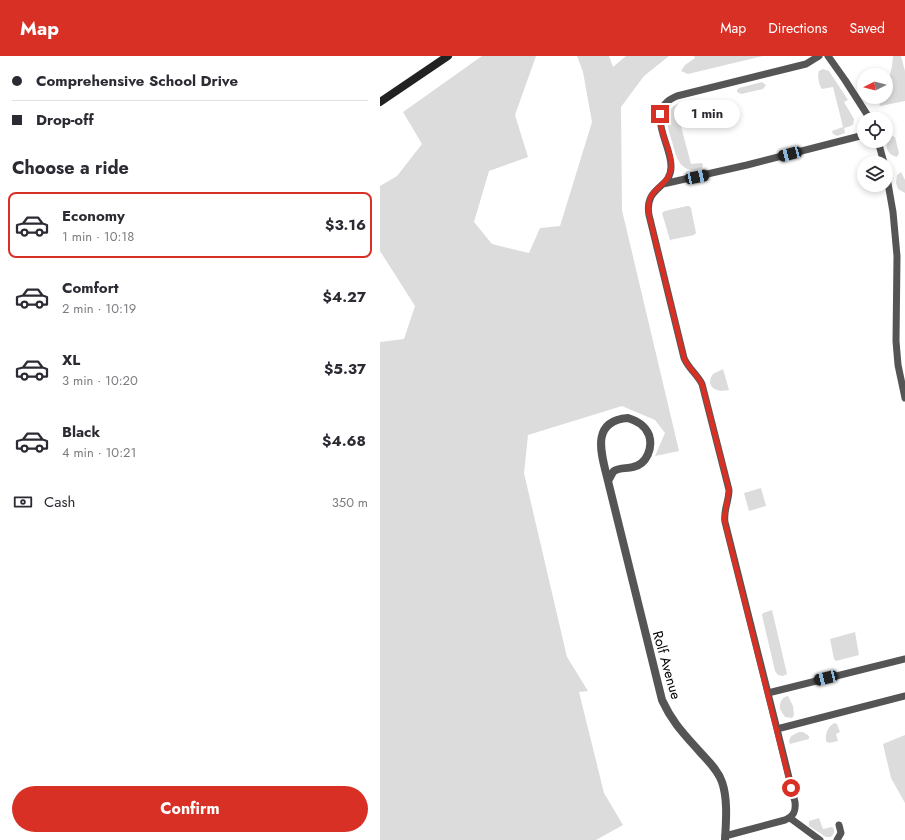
<!DOCTYPE html>
<meta charset="utf-8">
<style>
:root{--surface:#fff;--page:#f7f7f7;--text:#2b2b33;--muted:#7c7c81;--line:#e1e1e2;--accent:#d93025}
body{margin:0;font-family:Jost,sans-serif;background:var(--page);color:var(--text);height:100vh;display:flex;flex-direction:column;font-size:15px;white-space:nowrap}
*{box-sizing:border-box;margin:0}
p{font-size:13px;color:var(--muted)}
.icon{flex:none;width:22px;height:22px;fill:none;stroke:currentColor;stroke-width:2;stroke-linecap:round;stroke-linejoin:round}
.map{position:relative;flex:1;overflow:hidden}
.panel{display:flex;flex-direction:column;background:var(--surface);width:380px}
.panel>*{flex:none}
.top-card{display:grid;align-content:center;height:88px;padding:0 12px;background:var(--surface)}
.needle{width:26px;rotate:264deg}
.buttons{position:absolute;left:477px;top:12px;display:grid;gap:8px}
.buttons a{display:grid;place-items:center;width:36px;height:36px;border-radius:50%;background:var(--surface);box-shadow:0 2px 6px #0003;font-size:20px}
.end{position:absolute;width:18px;height:18px;margin:-9px;border:5px solid #d93025;background:#fff;box-shadow:0 0 0 2px #fff}
.from{border-radius:50%}
.bubble{position:absolute;height:28px;border-radius:14px;background:var(--surface);box-shadow:0 2px 6px #0003;font-size:13px;font-weight:700;line-height:28px;text-align:center}
.car{position:absolute;width:12px;height:24px;margin:-12px -6px;border-radius:5px;box-shadow:0 0 3px 1px #0007;background:linear-gradient(#222 24%,#8ab4d8 0 40%,#222 0 76%,#8ab4d8 0 86%,#222 0)}
.top-card b{display:flex;align-items:center;gap:14px;height:38px;font-size:15px}
.top-card b+b{border-top:1px solid var(--line)}
.top-card i{width:10px;height:10px;background:var(--text)}
ul{padding:0;list-style:none}
li{display:flex;align-items:center;gap:12px;height:66px;margin:0 8px 6px;padding:0 4px;border:2px solid transparent;border-radius:8px}
li div{flex:1}
li b{display:block;font-size:15px}
li em{font-style:normal;font-weight:700}
li.on{border-color:var(--accent)}
li>.icon{width:36px;height:36px;stroke-width:1.5}
h2{padding:0 12px;font-size:18px;line-height:48px}
.pay{display:flex;align-items:center;gap:10px;height:44px;padding:0 12px;font-size:15px}
.pay p{margin-inline-start:auto}
.cta{display:flex;gap:8px;margin-top:auto;padding:8px 12px}
.cta a{flex:1;height:46px;border-radius:24px;background:var(--accent);color:#fff;font-size:16px;font-weight:700;line-height:46px;text-align:center}
header{display:flex;align-items:center;gap:24px;box-sizing:border-box;height:56px;padding:0 20px;background:var(--accent);color:#fff}
header strong{font-size:19px}
nav{display:flex;gap:22px;margin-inline-start:auto;font-size:14px}
main{display:flex;flex:1;min-height:0}
.map>svg:first-child{display:block}
.green{fill:#dcdcdc}
.lines{fill:none;stroke-linecap:round;stroke-linejoin:round}
.service{stroke:#555;stroke-width:7}
.minor{stroke:#555;stroke-width:8}
.secondary{stroke:#222;stroke-width:8}
.route{stroke:#d93025;stroke-width:5}
.labels{text-anchor:middle;stroke-width:3;stroke-linejoin:round;paint-order:stroke}
.street-label{font-size:14px;fill:#000;stroke:#fff}
</style>
<header>
<strong>Map</strong>
<nav><a>Map</a><a>Directions</a><a>Saved</a></nav>
</header>
<main>
<section class="panel">
<div class="top-card">
<b><i class="from"></i>Comprehensive School Drive</b>
<b><i></i>Drop-off</b>
</div>
<h2>Choose a ride</h2>
<ul>
<li class="on"><svg class="icon" aria-label="car" viewBox="0 0 24 24"><path d="M5 17H2v-5l4-1 3-4h7l3 4 3 1v5h-3M9 17h6M6 11h13"/><circle cx="7" cy="17" r="2"/><circle cx="17" cy="17" r="2"/></svg><div><b>Economy</b><p>1 min · 10:18</p></div><em>$3.16</em></li>
<li><svg class="icon" aria-label="car" viewBox="0 0 24 24"><path d="M5 17H2v-5l4-1 3-4h7l3 4 3 1v5h-3M9 17h6M6 11h13"/><circle cx="7" cy="17" r="2"/><circle cx="17" cy="17" r="2"/></svg><div><b>Comfort</b><p>2 min · 10:19</p></div><em>$4.27</em></li>
<li><svg class="icon" aria-label="car" viewBox="0 0 24 24"><path d="M5 17H2v-5l4-1 3-4h7l3 4 3 1v5h-3M9 17h6M6 11h13"/><circle cx="7" cy="17" r="2"/><circle cx="17" cy="17" r="2"/></svg><div><b>XL</b><p>3 min · 10:20</p></div><em>$5.37</em></li>
<li><svg class="icon" aria-label="car" viewBox="0 0 24 24"><path d="M5 17H2v-5l4-1 3-4h7l3 4 3 1v5h-3M9 17h6M6 11h13"/><circle cx="7" cy="17" r="2"/><circle cx="17" cy="17" r="2"/></svg><div><b>Black</b><p>4 min · 10:21</p></div><em>$4.68</em></li>
</ul>
<div class="pay"><svg class="icon" aria-label="cash" viewBox="0 0 24 24"><path d="M3 7h18v10H3z"/><circle cx="12" cy="12" r="2"/></svg>Cash<p>350 m</p></div>
<div class="cta"><a>Confirm</a></div>
</section>
<div class="map">
<svg width="525" height="784" viewBox="0 0 525 784">
<rect width="100%" height="100%" fill="#fff"/>
<path class="green" d="M 102,0 L 156,0 L 135,59 L 148,101 L 109,115 L 94,166 L 112,188 L 149,197 L 160,172 L 180,170 L 212,66 L 203,16 L 197,0 L 229,0 L 233,11 L 246,0 L 289,0 L 264,20 L 241,51 L 242,154 L 299,395 L 275,400 L 285,377 L 275,364 L 242,350 L 148,379 L 144,417 L 187,601 L 208,635 L 199,636 L 224,737 L 243,769 L 216,784 L 0,784 L 0,286 L 24,283 L 35,250 L 0,195 L 0,130 L 17,120 L 42,88 L 23,56 Z
M 314,0 L 383,0 L 308,18 L 301,15 L 305,9 L 315,2 Z
M 513,0 L 521,0 L 525,15 L 525,45 L 500,50 L 497,42 L 506,41 L 506,28 L 509,23 L 512,10 Z
M 443,13 L 449,15 L 468,44 L 464,46 L 474,63 L 473,69 L 468,71 L 464,72 L 465,77 L 457,80 L 453,78 L 452,75 L 463,71 L 453,31 L 442,33 C 439,29 437,20 439,15 Z
M 382,26 L 386,29 L 383,33 L 361,38 L 357,36 L 357,34 L 359,32 Z
M 304,46 L 307,47 L 307,52 L 297,55 L 311,108 L 322,107 L 323,109 L 322,112 C 316,115 309,115 304,111 C 297,106 295,96 293,89 C 288,72 279,51 304,46 Z
M 510,80 L 512,80 L 515,81 L 519,97 L 517,101 C 507,99 503,89 510,80 Z
M 521,116 L 525,124 L 525,137 L 518,133 L 516,127 L 517,119 Z
M 307,150 L 309,150 L 311,152 L 316,177 L 314,179 L 290,184 L 282,157 L 285,155 Z
M 343,313 L 349,334 C 337,337 324,331 333,318 Z
M 381,432 L 386,450 L 369,455 L 364,437 Z
M 392,554 L 407,618 L 403,620 L 398,619 L 395,615 L 382,559 L 383,557 Z
M 475,576 L 479,599 L 456,605 L 454,603 L 450,583 Z
M 408,640 L 413,650 L 414,659 L 412,662 L 405,661 L 400,653 C 399,647 402,641 408,640 Z
M 454,667 L 457,668 L 460,676 L 456,678 L 458,685 L 449,687 L 446,685 C 445,677 448,671 454,667 Z
M 419,676 L 423,676 L 429,680 L 429,683 L 410,688 L 409,685 L 411,680 Z
M 525,679 L 525,747 L 511,722 L 503,688 Z
M 439,762 L 443,773 L 452,771 L 454,773 L 454,777 L 451,781 L 446,781 L 429,770 L 429,765 Z"/>
<g class="lines">
<path class="service" d="M 448,0 L 465,24 L 490,63
M 498,85 L 504,107
M 506,116 L 513,156 L 517,200 L 516,285 L 518,309 L 525,342
M 283,128 L 367,109 L 484,79
M 388,637 L 525,603
M 397,673 L 345,466 C 343,455 349,445 349,434 L 322,328 C 317,318 308,312 304,302 L 269,159 C 264,130 291,133 291,111 C 292,88 262,54 297,40 L 426,8 L 439,0
M 410,762 L 440,784
M 345,780 L 405,764 C 414,760 416,755 415,746 L 397,673 L 525,640
M 457,784 L 461,777 L 459,769"/>
<path class="minor" d="M 248,362 C 257,365 265,369 269,379 C 273,392 267,408 253,411 C 247,413 240,411 234,415 C 232,417 230,422 228,425 C 222,400 209,365 248,362 Z
M 228,425 L 282,644 C 292,666 304,678 320,696 C 328,705 338,714 342,726 C 348,743 346,766 345,784"/>
<path class="secondary" d="M 0,46 L 68,0"/>
</g>
<g class="lines">
<path class="route" d="M 280,58 C 278,77 294,97 291,113 C 287,134 264,131 269,159 L 304,302 C 308,312 317,318 322,328 L 349,434 L 344,463 L 411,732"/>
</g>
<g class="labels">
<g class="street-label">
<text transform="translate(287 609) rotate(74)" y="5">Rolf Avenue</text>
</g>
</g>
</svg>
<div class="buttons">
<a><svg class="needle" viewBox="-14 -14 28 28"><path d="M0-13l5 13h-10z" fill="#e53935"/><path d="M0 13l5-13h-10z" fill="#7c7c81"/></svg></a>
<a><svg class="icon" aria-label="locate" viewBox="0 0 24 24"><circle cx="12" cy="12" r="6"/><path d="M12 2v4M12 18v4M2 12h4M18 12h4"/></svg></a>
<a><svg class="icon" aria-label="layers" viewBox="0 0 24 24"><path d="M12 4l9 5-9 5-9-5zM3 14l9 5 9-5"/></svg></a>
</div>
<i class="end from" style="left:411px;top:732px"></i>
<i class="end" style="left:280px;top:58px"></i>
<div class="bubble" style="left:294px;top:44px;width:66px">1 min</div>
<i class="car" style="left:410px;top:98px;rotate:255deg"></i>
<i class="car" style="left:317px;top:121px;rotate:78deg"></i>
<i class="car" style="left:446px;top:622px;rotate:256deg"></i>
</div>
</main>
